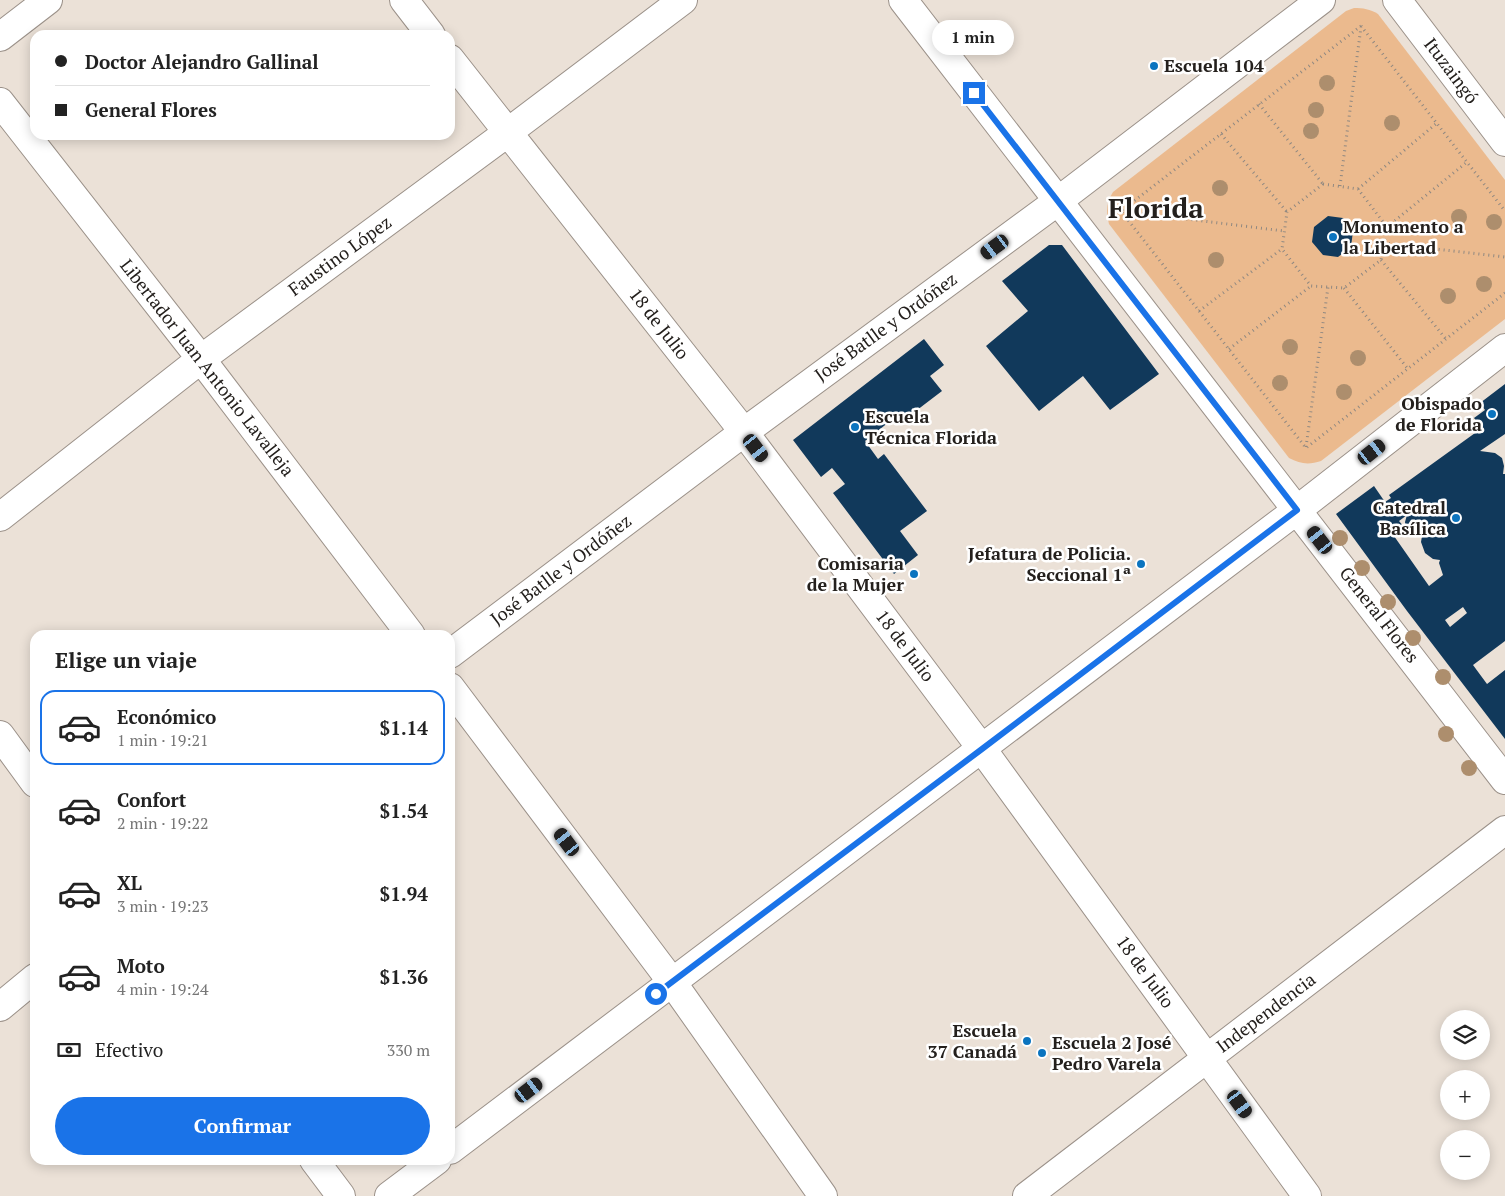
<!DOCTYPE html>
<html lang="es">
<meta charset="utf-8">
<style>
:root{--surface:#fff;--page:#f2f2f2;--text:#222;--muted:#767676;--line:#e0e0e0;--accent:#1a73e8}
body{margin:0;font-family:"PT Serif",serif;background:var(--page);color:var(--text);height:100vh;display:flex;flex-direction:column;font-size:19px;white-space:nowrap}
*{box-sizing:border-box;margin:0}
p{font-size:16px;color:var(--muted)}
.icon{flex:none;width:28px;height:28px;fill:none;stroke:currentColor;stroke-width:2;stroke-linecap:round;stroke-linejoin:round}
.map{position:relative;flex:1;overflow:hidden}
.panel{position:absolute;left:30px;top:630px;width:425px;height:535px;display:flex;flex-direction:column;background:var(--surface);border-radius:15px;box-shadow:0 2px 12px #0003}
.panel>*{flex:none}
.hud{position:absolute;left:30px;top:30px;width:425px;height:110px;border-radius:15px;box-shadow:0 2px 12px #0003;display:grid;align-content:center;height:110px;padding:0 25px;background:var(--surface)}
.tools{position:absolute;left:1440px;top:1010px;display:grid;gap:10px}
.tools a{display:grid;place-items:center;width:50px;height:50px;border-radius:50%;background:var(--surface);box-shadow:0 2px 12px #0003;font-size:25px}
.end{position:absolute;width:22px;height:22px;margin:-11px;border:6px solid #1a73e8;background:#fff;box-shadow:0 0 0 2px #fff}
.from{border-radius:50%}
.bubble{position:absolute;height:35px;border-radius:18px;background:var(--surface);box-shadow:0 2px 12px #0003;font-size:16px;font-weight:700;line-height:35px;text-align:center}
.car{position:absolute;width:15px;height:30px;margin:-15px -8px;border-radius:6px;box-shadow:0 0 4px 1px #0007;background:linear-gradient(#222 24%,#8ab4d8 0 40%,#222 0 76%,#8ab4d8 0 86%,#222 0)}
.hud b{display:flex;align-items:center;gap:18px;height:48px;font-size:19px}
.hud b+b{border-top:1px solid var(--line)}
.hud i{width:12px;height:12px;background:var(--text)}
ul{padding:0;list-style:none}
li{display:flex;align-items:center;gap:15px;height:75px;margin:0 10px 8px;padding:0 15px;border:2px solid transparent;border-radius:15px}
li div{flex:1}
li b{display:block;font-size:19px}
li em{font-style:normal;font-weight:700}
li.current{border-color:var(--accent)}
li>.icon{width:45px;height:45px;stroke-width:1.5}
h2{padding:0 25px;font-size:22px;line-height:60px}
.pay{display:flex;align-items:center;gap:12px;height:55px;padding:0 25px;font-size:19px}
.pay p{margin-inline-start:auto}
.primary-button{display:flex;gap:10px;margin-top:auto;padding:10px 25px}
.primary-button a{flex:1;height:58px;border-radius:30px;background:var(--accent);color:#fff;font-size:20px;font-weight:700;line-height:58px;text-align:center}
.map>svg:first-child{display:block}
.green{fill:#ebba8e}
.building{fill:#11395b;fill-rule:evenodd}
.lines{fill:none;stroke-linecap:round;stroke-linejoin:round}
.minor-casing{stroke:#9b9189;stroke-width:30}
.path{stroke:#8f8881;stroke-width:3;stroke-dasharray:1 4;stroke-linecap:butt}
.minor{stroke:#fff;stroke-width:28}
.tree{fill:#ad8e6d}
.route{stroke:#1a73e8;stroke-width:6}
.poi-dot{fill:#0b74bf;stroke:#fff;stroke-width:2}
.labels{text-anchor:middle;stroke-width:5;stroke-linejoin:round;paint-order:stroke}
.poi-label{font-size:18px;font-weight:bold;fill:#24201d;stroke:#fff;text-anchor:end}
.street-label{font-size:18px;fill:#24201d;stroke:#fff}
.town-label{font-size:28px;font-weight:bold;fill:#24201d;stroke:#fff}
</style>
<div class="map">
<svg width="1505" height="1196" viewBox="0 0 1505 1196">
<rect width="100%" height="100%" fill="#ebe1d7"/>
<path class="green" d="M 1354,8 C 1363,8 1370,9 1378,14 L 1505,180 L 1505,319 L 1321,461 C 1309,465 1300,464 1289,458 L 1109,224 C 1106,212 1106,203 1113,192 L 1346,11 Z"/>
<path class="building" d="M 1328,216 L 1343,218 L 1353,231 L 1351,247 L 1338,257 L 1323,255 L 1312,242 L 1314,227 Z
M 1049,245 L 1062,245 L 1159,374 L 1110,410 L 1083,376 L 1039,411 L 986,346 L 1028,311 L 1002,281 Z
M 924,339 L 944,365 L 930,376 L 942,391 L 904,420 L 899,414 L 865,441 L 878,459 L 884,454 L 927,511 L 900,531 L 918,555 L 894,574 L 833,493 L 845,484 L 832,468 L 821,477 L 793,440 Z
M 1505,384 L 1505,434 L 1480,451 L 1495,453 L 1502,458 L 1504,466 L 1503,474 L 1505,474 L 1505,641 L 1473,665 L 1487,684 L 1505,670 L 1505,739 L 1407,611 L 1336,514 L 1374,486 L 1385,502 L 1391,498 L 1389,495 L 1482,428 L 1474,418 L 1485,410 L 1480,403 ZM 1407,515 L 1405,522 L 1406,530 L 1414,536 L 1422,536 L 1421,542 L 1425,553 L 1433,559 L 1440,560 L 1439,563 L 1443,575 L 1429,586 L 1394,536 L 1405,528 L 1399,521 ZM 1463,607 L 1467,613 L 1450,627 L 1445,620 Z"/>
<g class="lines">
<g class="minor-casing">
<path id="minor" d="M 404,0 L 431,35
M 903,0 L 1505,780
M 1397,0 L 1505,142
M 0,37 L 48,0
M 450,59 L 744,432 L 982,749 L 1307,1196
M 0,102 L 201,359 L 411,635
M 0,517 L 201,359 L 507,133 L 683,0
M 450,654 L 744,432 L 1058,201 L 1321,0
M 450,687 L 672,982 L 823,1196
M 0,735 L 35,783
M 0,1007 L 35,978
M 450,1150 L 1297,510 L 1505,348
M 314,1160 L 341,1196
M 389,1196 L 437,1160
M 1027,1196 L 1505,830"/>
</g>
<path class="path" d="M 1361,26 L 1121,211 L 1306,448 L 1505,293
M 1361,26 L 1505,211
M 1259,104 L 1323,184
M 1221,134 L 1287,212
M 1323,184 L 1358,189 L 1387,227 L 1381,260 L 1344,288 L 1311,286 L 1282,249 L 1287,212 Z
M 1340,186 L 1361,27
M 1358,189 L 1437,123
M 1122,211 L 1284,231
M 1387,227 L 1467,162
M 1384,243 L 1505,257
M 1381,260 L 1446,339
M 1344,288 L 1408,369
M 1199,311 L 1282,249
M 1229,349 L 1311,286
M 1306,447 L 1328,287"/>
<use href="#minor" class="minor"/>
</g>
<g class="tree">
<circle cx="1327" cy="83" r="8"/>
<circle cx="1316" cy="110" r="8"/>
<circle cx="1392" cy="123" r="8"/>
<circle cx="1311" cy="131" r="8"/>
<circle cx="1220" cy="188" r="8"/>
<circle cx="1459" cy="217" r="8"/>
<circle cx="1494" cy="222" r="8"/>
<circle cx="1216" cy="260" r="8"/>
<circle cx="1484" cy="284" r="8"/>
<circle cx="1448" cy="296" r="8"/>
<circle cx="1290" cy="347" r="8"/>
<circle cx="1358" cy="358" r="8"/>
<circle cx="1280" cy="383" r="8"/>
<circle cx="1344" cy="392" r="8"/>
<circle cx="1340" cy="538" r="8"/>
<circle cx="1362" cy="568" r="8"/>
<circle cx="1388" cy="602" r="8"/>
<circle cx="1413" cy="638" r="8"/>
<circle cx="1443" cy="677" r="8"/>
<circle cx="1446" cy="734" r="8"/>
<circle cx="1469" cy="768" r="8"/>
</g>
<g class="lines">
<path class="route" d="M 656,994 L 982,749 L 1297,510 L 974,93"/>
</g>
<g class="poi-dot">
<circle cx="1154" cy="66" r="5"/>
<circle cx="1333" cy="237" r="5"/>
<circle cx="1492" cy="414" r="5"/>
<circle cx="855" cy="427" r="5"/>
<circle cx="1456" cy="518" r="5"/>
<circle cx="1141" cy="564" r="5"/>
<circle cx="914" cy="574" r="5"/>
<circle cx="1027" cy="1041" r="5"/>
<circle cx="1042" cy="1053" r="5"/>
</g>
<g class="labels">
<g class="poi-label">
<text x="1164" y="72" text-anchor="start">Escuela 104</text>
<text x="1343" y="233" text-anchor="start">Monumento a<tspan x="1343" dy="21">la Libertad</tspan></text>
<text x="1482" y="410">Obispado<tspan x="1482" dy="21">de Florida</tspan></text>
<text x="865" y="423" text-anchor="start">Escuela<tspan x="865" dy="21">Técnica Florida</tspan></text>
<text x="1446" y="514">Catedral<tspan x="1446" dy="21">Basílica</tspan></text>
<text x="1131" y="560">Jefatura de Policia.<tspan x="1131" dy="21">Seccional 1ª</tspan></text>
<text x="904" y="570">Comisaria<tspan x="904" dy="21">de la Mujer</tspan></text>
<text x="1017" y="1037">Escuela<tspan x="1017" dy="21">37 Canadá</tspan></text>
<text x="1052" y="1049" text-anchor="start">Escuela 2 José<tspan x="1052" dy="21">Pedro Varela</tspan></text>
</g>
<g class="street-label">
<text transform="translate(1451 71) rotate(53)" y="6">Ituzaingó</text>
<text transform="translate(340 256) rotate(-36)" y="6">Faustino López</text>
<text transform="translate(659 324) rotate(52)" y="6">18 de Julio</text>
<text transform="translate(886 327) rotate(-36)" y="6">José Batlle y Ordóñez</text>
<text transform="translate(207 368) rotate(52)" y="6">Libertador Juan Antonio Lavalleja</text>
<text transform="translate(561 570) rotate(-37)" y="6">José Batlle y Ordóñez</text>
<text transform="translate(1379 615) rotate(52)" y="6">General Flores</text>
<text transform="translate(905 646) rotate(53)" y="6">18 de Julio</text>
<text transform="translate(1145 972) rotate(54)" y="6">18 de Julio</text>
<text transform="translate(1266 1013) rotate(-37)" y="6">Independencia</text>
</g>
<g class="town-label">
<text x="1156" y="218">Florida</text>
</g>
</g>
</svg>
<div class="tools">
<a><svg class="icon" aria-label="layers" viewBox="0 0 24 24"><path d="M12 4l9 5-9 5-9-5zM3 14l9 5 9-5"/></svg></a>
<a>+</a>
<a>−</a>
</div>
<i class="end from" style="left:656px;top:994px"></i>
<i class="end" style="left:974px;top:93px"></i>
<div class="bubble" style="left:932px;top:20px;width:82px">1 min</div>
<i class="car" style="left:995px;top:247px;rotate:234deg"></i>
<i class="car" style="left:756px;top:448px;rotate:143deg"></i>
<i class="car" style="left:1372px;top:452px;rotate:52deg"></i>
<i class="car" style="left:1320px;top:540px;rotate:322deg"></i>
<i class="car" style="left:567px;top:842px;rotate:323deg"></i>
<i class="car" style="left:529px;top:1090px;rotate:53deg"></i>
<i class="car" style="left:1240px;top:1104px;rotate:144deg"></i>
<div class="hud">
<b><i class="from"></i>Doctor Alejandro Gallinal</b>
<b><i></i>General Flores</b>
</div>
<section class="panel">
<h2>Elige un viaje</h2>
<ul>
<li class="current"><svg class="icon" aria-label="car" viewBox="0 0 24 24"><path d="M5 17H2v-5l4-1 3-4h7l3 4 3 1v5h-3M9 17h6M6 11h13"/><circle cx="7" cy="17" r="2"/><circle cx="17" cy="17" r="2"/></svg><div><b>Económico</b><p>1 min · 19:21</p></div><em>$1.14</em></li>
<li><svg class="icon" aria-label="car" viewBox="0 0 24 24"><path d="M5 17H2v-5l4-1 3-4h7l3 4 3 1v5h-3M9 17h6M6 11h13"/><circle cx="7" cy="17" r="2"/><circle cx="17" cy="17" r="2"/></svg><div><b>Confort</b><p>2 min · 19:22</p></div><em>$1.54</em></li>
<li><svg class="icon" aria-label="car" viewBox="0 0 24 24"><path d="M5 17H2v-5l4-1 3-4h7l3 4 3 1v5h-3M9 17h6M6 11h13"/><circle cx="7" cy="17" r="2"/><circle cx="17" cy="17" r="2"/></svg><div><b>XL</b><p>3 min · 19:23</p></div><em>$1.94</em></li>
<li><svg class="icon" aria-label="car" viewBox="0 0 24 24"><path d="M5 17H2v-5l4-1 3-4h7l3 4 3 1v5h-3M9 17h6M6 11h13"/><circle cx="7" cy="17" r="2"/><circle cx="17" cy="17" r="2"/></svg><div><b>Moto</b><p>4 min · 19:24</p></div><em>$1.36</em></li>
</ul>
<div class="pay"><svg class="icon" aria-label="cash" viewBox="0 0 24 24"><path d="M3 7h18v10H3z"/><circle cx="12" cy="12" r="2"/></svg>Efectivo<p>330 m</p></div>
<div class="primary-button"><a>Confirmar</a></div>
</section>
</div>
